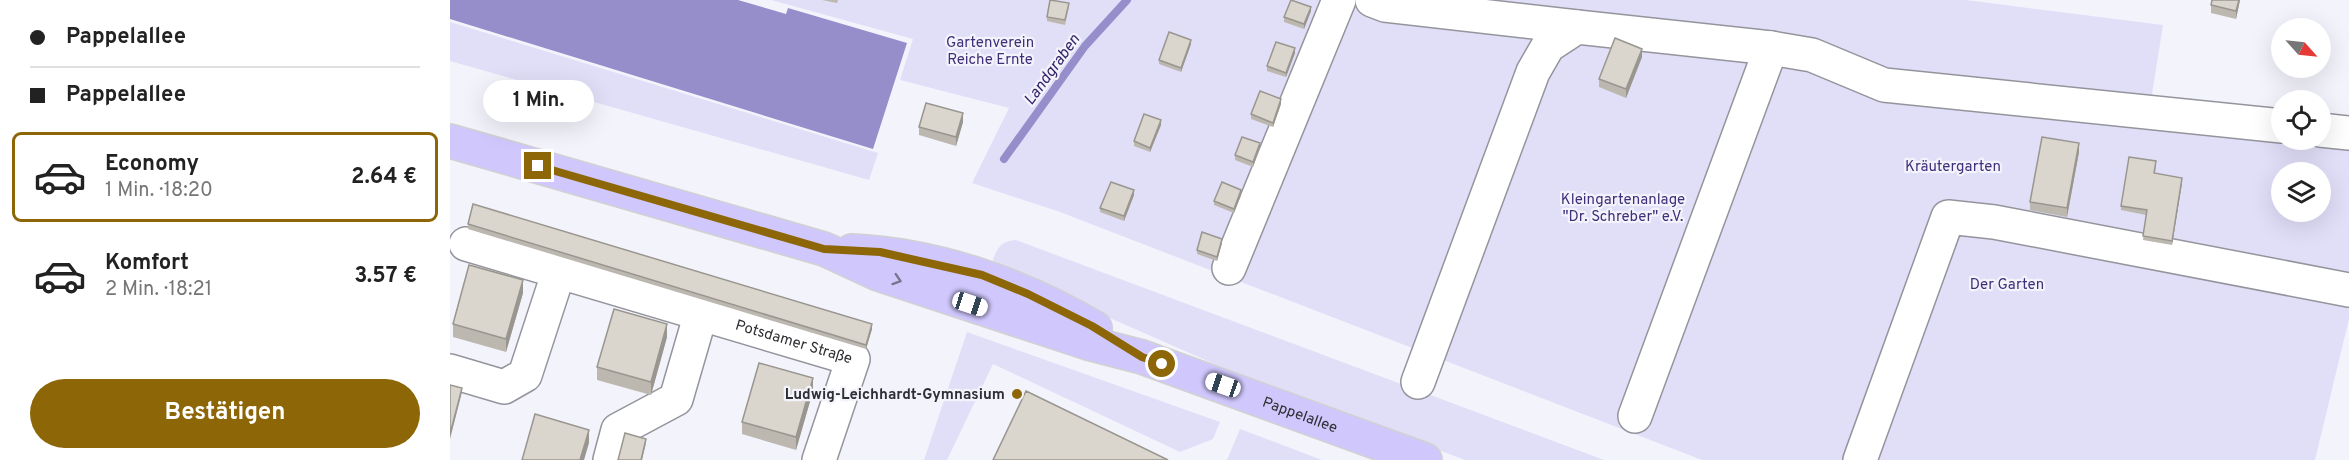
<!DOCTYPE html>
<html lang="de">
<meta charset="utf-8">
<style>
:root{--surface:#fff;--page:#f6f6f6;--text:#222;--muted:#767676;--line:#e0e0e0;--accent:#8c6607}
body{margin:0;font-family:Overpass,sans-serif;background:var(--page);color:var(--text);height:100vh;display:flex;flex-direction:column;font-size:22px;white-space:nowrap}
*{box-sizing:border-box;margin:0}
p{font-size:20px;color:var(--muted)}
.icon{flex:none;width:33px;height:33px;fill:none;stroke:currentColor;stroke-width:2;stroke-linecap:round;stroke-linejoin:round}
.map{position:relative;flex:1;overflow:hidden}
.details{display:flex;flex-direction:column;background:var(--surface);width:450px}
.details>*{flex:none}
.banner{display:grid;align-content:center;height:132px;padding:0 30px;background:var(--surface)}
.needle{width:39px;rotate:117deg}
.controls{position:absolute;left:1821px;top:18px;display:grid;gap:12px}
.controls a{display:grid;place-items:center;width:60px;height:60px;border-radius:50%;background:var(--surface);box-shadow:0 6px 24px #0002;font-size:30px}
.end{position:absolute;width:27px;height:27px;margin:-14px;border:8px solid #8c6607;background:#fff;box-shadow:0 0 0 3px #fff}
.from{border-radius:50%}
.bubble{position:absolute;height:42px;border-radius:21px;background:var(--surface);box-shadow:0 6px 24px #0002;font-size:20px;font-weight:700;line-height:42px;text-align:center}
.car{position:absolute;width:18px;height:36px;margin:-18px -9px;border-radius:8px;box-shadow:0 0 4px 2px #0007;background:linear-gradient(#fff 24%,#345 0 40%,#fff 0 76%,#345 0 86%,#fff 0)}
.banner b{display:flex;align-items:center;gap:21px;height:57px;font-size:22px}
.banner b+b{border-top:2px solid var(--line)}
.banner i{width:15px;height:15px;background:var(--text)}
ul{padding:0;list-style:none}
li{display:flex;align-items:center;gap:18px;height:90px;margin:0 12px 9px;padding:0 18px;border:3px solid transparent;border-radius:9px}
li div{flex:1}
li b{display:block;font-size:22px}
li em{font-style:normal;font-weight:700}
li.current{border-color:var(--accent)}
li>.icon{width:54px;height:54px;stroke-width:1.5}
.action{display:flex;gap:12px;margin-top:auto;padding:12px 30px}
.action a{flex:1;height:69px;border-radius:36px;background:var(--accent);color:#fff;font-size:24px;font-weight:700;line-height:69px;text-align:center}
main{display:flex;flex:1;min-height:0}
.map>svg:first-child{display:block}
.green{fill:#e1dff8;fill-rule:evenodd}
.water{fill:#968ecb}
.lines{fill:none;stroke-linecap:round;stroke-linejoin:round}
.stream{stroke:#968ecb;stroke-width:8}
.minor-casing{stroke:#94949c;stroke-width:36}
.major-casing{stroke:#d1d1d2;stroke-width:36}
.minor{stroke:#fff;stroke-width:33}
.major{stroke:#d0c8fd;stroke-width:33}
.wall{fill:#bcb8b0}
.shaded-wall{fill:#999690}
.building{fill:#dbd6cd;stroke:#999690;stroke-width:1.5}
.oneway{stroke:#77748e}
.route{stroke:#8c6607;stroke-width:8}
.poi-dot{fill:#8c6607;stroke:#f3f3fc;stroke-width:2}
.labels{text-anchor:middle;stroke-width:4.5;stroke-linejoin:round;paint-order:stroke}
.park-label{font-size:15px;fill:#402f79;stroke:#f3f3fc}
.street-label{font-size:15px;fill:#2f2f33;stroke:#f3f3fc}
.poi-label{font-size:15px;font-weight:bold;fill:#2f2f33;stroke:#f3f3fc;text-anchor:end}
.water-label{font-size:16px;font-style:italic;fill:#321f68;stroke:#f3f3fc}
</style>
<main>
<section class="details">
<div class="banner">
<b><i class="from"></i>Pappelallee</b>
<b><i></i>Pappelallee</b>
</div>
<ul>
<li class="current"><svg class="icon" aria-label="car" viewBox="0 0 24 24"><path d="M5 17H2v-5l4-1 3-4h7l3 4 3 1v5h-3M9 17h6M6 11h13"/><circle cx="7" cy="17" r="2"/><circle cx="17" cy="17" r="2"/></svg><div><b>Economy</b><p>1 Min. · 18:20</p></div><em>2.64 €</em></li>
<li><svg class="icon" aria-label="car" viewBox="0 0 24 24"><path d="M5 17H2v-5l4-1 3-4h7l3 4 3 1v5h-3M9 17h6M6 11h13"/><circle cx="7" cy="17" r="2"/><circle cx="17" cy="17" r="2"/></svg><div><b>Komfort</b><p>2 Min. · 18:21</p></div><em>3.57 €</em></li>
</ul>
<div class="action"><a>Bestätigen</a></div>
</section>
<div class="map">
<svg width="1899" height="460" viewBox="0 0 1899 460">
<rect width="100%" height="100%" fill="#f3f3fc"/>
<path class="green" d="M 321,0 L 1516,0 L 1713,25 L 1700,107 L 1832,140 L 1899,141 L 1899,319 L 1865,460 L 1252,460 L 610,212 L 522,183 L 559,108 L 450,80 L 463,39 ZM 1832,172 L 1870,172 L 1870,212 L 1832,212 Z
M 0,22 L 428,153 L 419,180 L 0,61 Z
M 566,240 L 1154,460 L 1015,460 L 794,377 L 546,268 L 543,260 C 547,247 552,241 566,240 Z
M 517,332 L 770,422 L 763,439 L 730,452 L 543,364 L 497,460 L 474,460 Z
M 790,429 L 872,460 L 777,460 Z"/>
<path class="water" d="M 0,0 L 288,0 L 336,14 L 338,8 L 457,43 L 423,149 L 0,19 Z"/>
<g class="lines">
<path class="stream" d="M 554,159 L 635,46 L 677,0"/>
<g class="minor-casing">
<g id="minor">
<path d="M 922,0 L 935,5 L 1127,27"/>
<path d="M 1870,130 L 1899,133"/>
<path id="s1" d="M 16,244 L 403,359 L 369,460"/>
<path d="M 779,268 L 889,0"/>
<path d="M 0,371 L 54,387 L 75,375 L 109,271"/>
<path d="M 968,382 L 1083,72 L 1098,46 L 1127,27 L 1321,48 L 1362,55 L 1434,85 L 1832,126"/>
<path d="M 1185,416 L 1321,48"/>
<path d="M 160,460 L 168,430 L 226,399 L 251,313"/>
<path d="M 1410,460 L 1498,217 L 1544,222 L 1899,290"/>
</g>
</g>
<g class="major-casing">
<g id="major">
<path id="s2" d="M 0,141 L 374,249 L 428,274 L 638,343 L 692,357 L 975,460"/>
<path d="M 402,251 C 487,255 572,285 645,328"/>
</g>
</g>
<use href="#minor" class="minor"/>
<use href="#major" class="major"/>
</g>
<path class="wall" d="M 372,0 L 388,0 L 387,3 Z
M 1790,0 L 1786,19 L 1761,13 L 1761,5 Z
M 619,7 L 615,25 L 597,21 L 597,17 Z
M 861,11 L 854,29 L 834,22 L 834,17 Z
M 741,44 L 731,72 L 709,64 L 709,60 Z
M 845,53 L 836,77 L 817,71 L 817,66 Z
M 1192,57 L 1176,98 L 1149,87 L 1149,79 Z
M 831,104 L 823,127 L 801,119 L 801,114 Z
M 513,122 L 506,146 L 469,135 L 469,127 Z
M 711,125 L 700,152 L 684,146 L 684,141 Z
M 810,147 L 803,167 L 785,160 L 785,155 Z
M 1629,152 L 1617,217 L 1580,210 L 1580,202 Z
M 1706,166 L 1705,174 L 1732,183 L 1722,245 L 1693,240 L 1696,215 L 1671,210 L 1671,206 Z
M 684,195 L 674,221 L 650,212 L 650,208 Z
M 791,195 L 784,213 L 764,205 L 764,201 Z
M 18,224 L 422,329 L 416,349 L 18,229 Z
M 772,243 L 767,261 L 747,254 L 747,250 Z
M 73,293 L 56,352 L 3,337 L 3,324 Z
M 217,337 L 201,395 L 147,380 L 147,367 Z
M 363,391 L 346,450 L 292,434 L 292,422 Z"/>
<path class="shaded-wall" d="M 1789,0 L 1790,0 L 1786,19 L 1786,11 Z
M 861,7 L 861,11 L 854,29 L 854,24 Z
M 741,40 L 741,44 L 731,72 L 731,68 Z
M 845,48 L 845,53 L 836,77 L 836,73 Z
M 1192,49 L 1192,57 L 1176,98 L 1176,89 Z
M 831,99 L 831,104 L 823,127 L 823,123 Z
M 513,113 L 513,122 L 506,146 L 506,137 Z
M 711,120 L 711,125 L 700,152 L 700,148 Z
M 810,143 L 810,147 L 803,167 L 803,162 Z
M 1629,143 L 1629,152 L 1617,217 L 1617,208 Z
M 1732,178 L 1732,183 L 1722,245 L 1722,241 Z
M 684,190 L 684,195 L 674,221 L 674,216 Z
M 791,190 L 791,195 L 784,213 L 784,209 Z
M 772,239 L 772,243 L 767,261 L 767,257 Z
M 73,280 L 73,293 L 56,352 L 56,339 Z
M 217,324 L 217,337 L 201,395 L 201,382 Z
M 422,324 L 422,329 L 416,349 L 416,345 Z
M 363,378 L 363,391 L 346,450 L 346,437 Z
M 12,388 L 12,392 L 0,439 L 0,434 Z
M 139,430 L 139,443 L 134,460 L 130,460 Z
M 196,439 L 196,443 L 192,460 L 191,460 Z"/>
<path class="building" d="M 600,0 L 619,3 L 615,20 L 597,17 Z
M 841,0 L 861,7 L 854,24 L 834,17 Z
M 1762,0 L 1789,0 L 1786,11 L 1761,5 Z
M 719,32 L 741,40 L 731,68 L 709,60 Z
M 1165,38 L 1192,49 L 1176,89 L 1149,79 Z
M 826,42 L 845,48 L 836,73 L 817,66 Z
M 810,91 L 831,99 L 823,123 L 801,114 Z
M 476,103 L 513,113 L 506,137 L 469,127 Z
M 694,114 L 711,120 L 700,148 L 684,141 Z
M 792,137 L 810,143 L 803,162 L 785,155 Z
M 1592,137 L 1629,143 L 1617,208 L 1580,202 Z
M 1679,157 L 1706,161 L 1704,173 L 1732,178 L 1722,241 L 1693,236 L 1697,210 L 1671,206 Z
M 661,182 L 684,190 L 674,216 L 650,208 Z
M 772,182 L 791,190 L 784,209 L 764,201 Z
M 23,204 L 422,324 L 416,345 L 18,224 Z
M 752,232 L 772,239 L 767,257 L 747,250 Z
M 19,265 L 73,280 L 56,339 L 3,324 Z
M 164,309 L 217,324 L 201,382 L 147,367 Z
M 309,363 L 363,378 L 346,437 L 292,422 Z
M 0,385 L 12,388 L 0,434 Z
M 576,391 L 718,460 L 543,460 Z
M 85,414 L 139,430 L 130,460 L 72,460 Z
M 175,433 L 196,439 L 191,460 L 168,460 Z"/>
<defs><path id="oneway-chevron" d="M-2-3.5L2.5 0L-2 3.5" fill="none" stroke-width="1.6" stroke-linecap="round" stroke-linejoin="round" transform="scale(1.5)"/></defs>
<use class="oneway" href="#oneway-chevron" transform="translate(447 280) rotate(18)"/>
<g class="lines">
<path class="route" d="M 88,166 L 374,249 L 430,252 L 532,275 L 578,294 L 642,326 L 692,357 L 712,364"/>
</g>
<circle class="poi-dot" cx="567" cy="394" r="6"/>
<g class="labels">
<g class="park-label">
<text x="540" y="47">Gartenverein<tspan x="540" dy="17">Reiche Ernte</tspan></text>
<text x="1503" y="171">Kräutergarten</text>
<text x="1173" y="204">Kleingartenanlage<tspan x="1173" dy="17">"Dr. Schreber" e.V.</tspan></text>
<text x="1557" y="289">Der Garten</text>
</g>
<g class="street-label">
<text dy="5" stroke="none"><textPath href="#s1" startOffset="342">Potsdamer Straße</textPath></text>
<text dy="5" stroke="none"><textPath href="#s2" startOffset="894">Pappelallee</textPath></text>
</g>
<g class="poi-label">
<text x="555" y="399">Ludwig-Leichhardt-Gymnasium</text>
</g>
<g class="water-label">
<text transform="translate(601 69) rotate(-54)" y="6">Landgraben</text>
</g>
</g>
</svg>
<div class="controls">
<a><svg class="needle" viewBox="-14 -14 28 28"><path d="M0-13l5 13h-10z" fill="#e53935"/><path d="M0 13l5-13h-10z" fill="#767676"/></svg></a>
<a><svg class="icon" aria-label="locate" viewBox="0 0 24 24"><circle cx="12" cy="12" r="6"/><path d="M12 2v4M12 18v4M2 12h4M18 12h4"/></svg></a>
<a><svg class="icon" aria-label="layers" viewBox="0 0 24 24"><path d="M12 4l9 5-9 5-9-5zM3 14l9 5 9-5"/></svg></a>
</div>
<i class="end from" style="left:712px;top:364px"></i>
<i class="end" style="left:88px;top:166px"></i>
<div class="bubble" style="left:33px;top:80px;width:111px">1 Min.</div>
<i class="car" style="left:520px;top:304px;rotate:108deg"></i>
<i class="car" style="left:773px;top:385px;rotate:289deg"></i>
</div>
</main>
